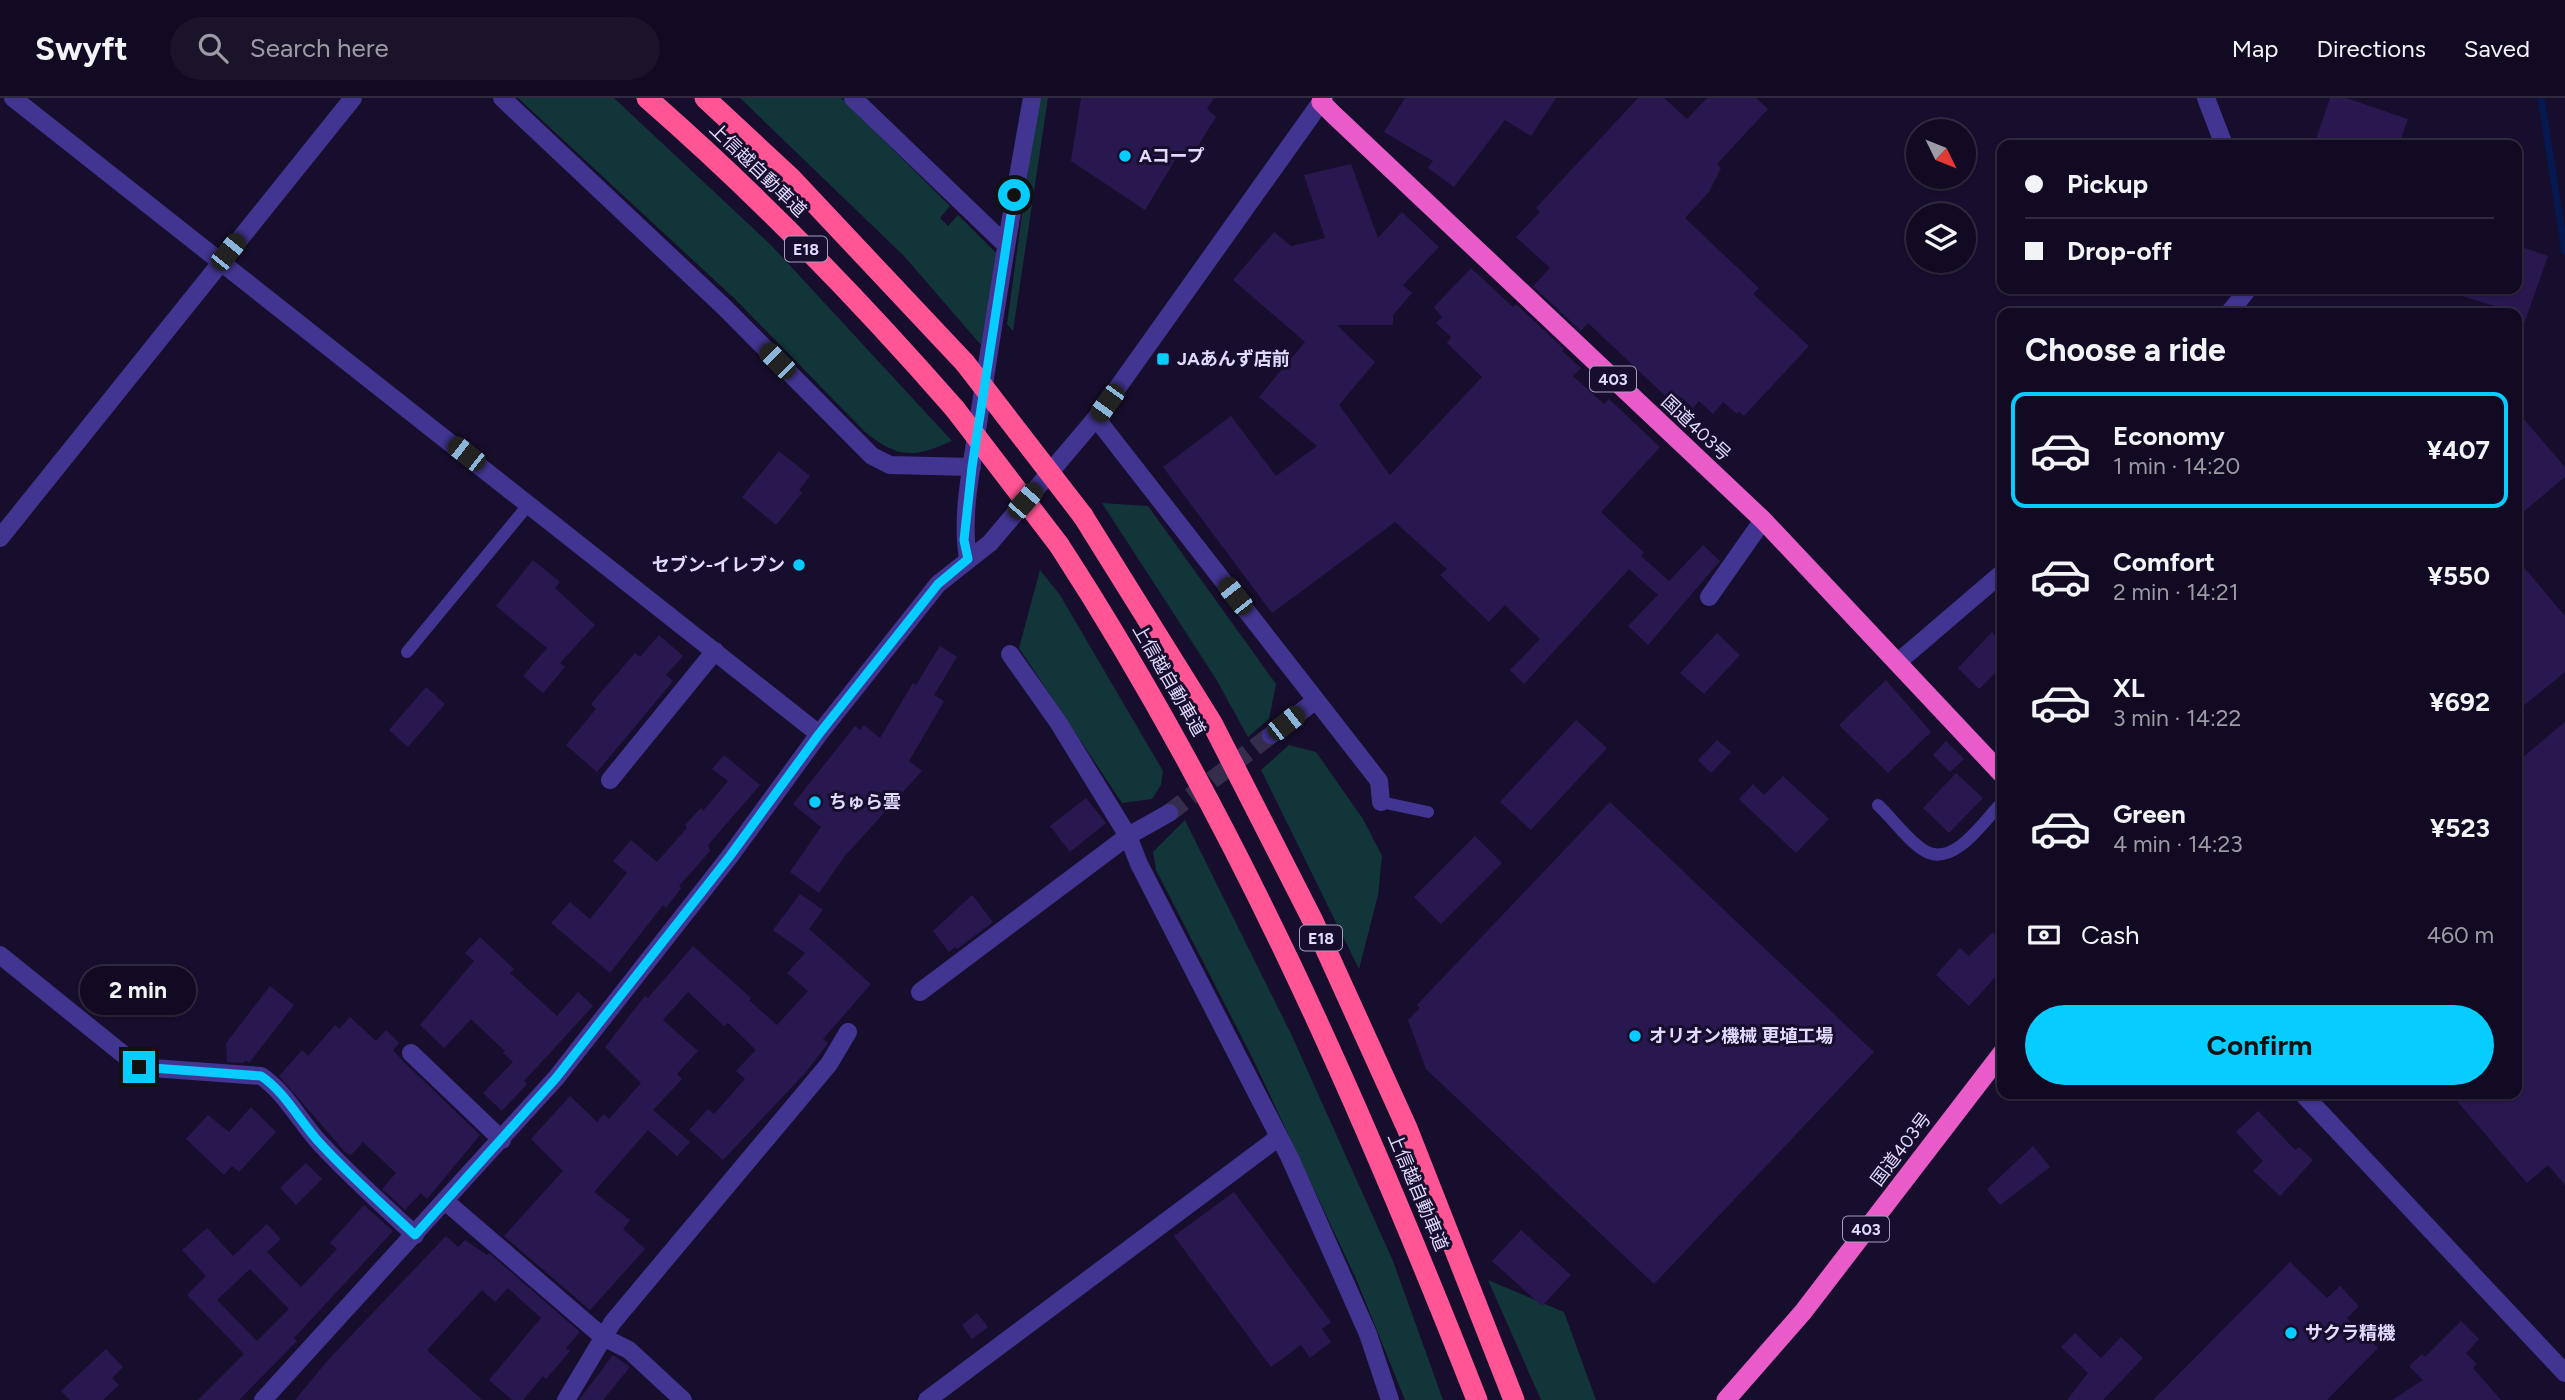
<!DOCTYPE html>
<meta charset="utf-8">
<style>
:root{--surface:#110a22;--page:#1a132a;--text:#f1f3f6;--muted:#9c9aa5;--line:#302b40;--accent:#06ccff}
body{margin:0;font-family:Figtree,"Noto Sans JP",sans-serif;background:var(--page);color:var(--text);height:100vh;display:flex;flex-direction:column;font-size:26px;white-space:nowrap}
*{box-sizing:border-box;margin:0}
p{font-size:23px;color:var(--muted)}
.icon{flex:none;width:38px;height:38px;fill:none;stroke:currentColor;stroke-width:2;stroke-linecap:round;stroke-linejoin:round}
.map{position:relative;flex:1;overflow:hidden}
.sheet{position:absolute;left:1997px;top:210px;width:525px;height:791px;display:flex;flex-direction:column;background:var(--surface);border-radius:14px;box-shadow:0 2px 5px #0004,0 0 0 2px var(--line)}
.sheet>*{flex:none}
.hud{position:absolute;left:1997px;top:42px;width:525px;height:154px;border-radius:14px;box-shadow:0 2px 5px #0004,0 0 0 2px var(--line);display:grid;align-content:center;height:154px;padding:0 28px;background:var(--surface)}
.needle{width:46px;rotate:133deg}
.buttons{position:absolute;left:1906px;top:21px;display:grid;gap:14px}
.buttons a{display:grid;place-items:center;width:70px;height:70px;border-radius:50%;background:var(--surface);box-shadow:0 2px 5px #0004,0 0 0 2px var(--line);font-size:35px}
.end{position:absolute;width:32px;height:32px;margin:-16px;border:9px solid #06ccff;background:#111;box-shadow:0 0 0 4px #111}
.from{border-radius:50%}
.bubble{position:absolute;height:49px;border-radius:24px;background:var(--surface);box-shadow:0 2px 5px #0004,0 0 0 2px var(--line);font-size:23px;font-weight:700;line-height:49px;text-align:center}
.car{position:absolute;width:21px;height:42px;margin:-21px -10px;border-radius:9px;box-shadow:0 0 5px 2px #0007;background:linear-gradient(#222 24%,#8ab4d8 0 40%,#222 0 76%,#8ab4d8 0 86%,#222 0)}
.hud b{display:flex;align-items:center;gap:24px;height:66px;font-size:26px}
.hud b+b{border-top:2px solid var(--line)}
.hud i{width:18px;height:18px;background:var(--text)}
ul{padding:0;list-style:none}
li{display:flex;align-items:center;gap:21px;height:116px;margin:0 14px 10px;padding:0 14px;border:4px solid transparent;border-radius:14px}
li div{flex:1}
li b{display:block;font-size:26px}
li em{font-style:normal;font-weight:700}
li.on{border-color:var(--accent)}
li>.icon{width:63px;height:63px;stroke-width:1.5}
h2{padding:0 28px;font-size:32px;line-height:84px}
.pay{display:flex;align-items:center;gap:18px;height:77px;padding:0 28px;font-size:26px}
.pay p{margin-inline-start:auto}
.action{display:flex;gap:14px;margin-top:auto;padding:14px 28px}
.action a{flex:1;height:80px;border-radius:42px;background:var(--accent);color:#111;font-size:28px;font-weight:700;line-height:80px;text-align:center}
header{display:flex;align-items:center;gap:42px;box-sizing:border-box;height:98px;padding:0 35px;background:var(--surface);border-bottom:2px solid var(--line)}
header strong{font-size:33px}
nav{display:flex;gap:38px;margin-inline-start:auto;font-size:24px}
.search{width:490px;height:63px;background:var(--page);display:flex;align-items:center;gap:18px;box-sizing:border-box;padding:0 24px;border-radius:38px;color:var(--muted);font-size:26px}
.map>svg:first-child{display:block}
.green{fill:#113538}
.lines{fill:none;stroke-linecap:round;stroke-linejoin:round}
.stream{stroke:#05184f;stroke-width:7}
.building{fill:#291850;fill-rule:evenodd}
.minor-tunnel{stroke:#352d4c;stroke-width:18;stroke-dasharray:18 9;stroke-linecap:butt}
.service{stroke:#423591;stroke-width:12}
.minor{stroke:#423591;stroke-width:18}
.tertiary{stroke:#423591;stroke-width:18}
.trunk{stroke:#ea5bca;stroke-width:19}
.motorway{stroke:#ff5595;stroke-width:21}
.motorway-bridge{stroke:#ff5595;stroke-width:21}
.route{stroke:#06ccff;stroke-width:9}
.poi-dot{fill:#06ccff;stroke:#170e2d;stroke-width:2.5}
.labels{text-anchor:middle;stroke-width:6;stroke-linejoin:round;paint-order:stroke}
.shield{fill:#170e2d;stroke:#a59dc0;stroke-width:2}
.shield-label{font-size:16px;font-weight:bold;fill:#e2daff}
.poi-label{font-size:18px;font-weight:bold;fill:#e2daff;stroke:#170e2d;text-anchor:start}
.street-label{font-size:18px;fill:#e2daff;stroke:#170e2d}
</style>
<header>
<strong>Swyft</strong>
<div class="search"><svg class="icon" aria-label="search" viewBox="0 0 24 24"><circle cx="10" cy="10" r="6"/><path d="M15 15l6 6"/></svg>Search here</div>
<nav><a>Map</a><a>Directions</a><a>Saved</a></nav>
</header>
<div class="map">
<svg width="2565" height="1302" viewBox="0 0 2565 1302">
<rect width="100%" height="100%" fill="#170e2d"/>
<path class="green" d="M 518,0 L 614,0 L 771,147 L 952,343 C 913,360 899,361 865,334 L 735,201 Z
M 740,0 L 841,0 L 950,108 L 940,120 L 948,128 L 958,117 L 996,155 L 981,247 L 904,158 Z
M 1038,0 L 1048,0 L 1013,233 L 1007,226 Z
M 1102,405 L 1148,408 L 1276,586 L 1269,621 L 1248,639 L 1216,581 Z
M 1040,472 L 1060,497 L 1163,673 L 1161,687 L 1152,701 L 1122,705 L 1019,550 Z
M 1289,647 L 1316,654 L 1363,721 L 1382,758 L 1378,797 L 1359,871 L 1261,672 Z
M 1185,722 L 1292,938 L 1393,1163 L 1443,1302 L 1405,1302 L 1357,1183 L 1254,963 L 1156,772 L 1153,754 Z
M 1488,1182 L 1564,1214 L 1596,1302 L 1541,1302 Z"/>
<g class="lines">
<path class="stream" d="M 2541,0 L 2565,153"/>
</g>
<path class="building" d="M 1081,0 L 1214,0 L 1207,11 L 1216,19 L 1189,62 L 1180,54 L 1145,112 L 1071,63 Z
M 1405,0 L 1556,0 L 1531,38 L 1505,22 L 1454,89 L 1428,70 L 1433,63 L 1384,34 Z
M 1638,0 L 1664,0 L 1687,21 L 1707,0 L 1756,0 L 1768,11 L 1717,66 L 1721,70 L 1709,94 L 1685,120 L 1759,190 L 1753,196 L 1809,248 L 1744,318 L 1739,313 L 1737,316 L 1723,304 L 1713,316 L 1699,303 L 1693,310 L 1681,299 L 1674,306 L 1588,225 L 1581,233 L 1533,188 L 1550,170 L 1516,139 L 1540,114 L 1536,110 Z
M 2330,0 L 2346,0 L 2408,21 L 2399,47 L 2314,47 Z
M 1351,66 L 1378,140 L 1402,114 L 1439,149 L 1403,187 L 1412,195 L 1393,217 L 1393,227 L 1337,227 L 1375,264 L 1339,307 L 1390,377 L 1482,279 L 1447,245 L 1451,239 L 1436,225 L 1442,219 L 1434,209 L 1471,170 L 1513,209 L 1516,206 L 1564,251 L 1562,253 L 1581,270 L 1573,278 L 1604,306 L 1609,301 L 1660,349 L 1601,414 L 1644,455 L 1641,458 L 1669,483 L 1703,447 L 1720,463 L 1648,547 L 1628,528 L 1658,497 L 1629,471 L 1524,586 L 1510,572 L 1540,541 L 1505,507 L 1489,524 L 1440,477 L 1447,471 L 1395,424 L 1272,515 L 1163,369 L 1231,318 L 1276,378 L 1317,348 L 1259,299 L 1305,244 L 1233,182 L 1274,134 L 1291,148 L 1325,140 L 1304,77 Z
M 2516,147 L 2548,158 L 2519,240 L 2516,239 L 2516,215 L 2450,194 L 2451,191 L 2516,191 Z
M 2516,312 L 2565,369 L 2565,379 L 2516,420 Z
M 779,353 L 810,378 L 799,392 L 802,395 L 776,427 L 742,399 Z
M 2516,460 L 2565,518 L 2565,574 L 2516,614 Z
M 533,462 L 560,484 L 555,490 L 595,527 L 560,565 L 565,569 L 543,595 L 523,578 L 547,550 L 496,508 Z
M 1992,534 L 2002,544 L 2002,568 L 1979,591 L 1958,570 Z
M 1717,535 L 1740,557 L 1704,596 L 1680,575 Z
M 659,537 L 683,558 L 666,577 L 673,583 L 597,674 L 566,647 L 596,611 L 591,606 L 635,555 L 640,559 Z
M 940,548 L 957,559 L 934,597 L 944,603 L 909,663 L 922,673 L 844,759 L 819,795 L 790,774 L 821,729 L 793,706 L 855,628 L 860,632 L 864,627 L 880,640 L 913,585 L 916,587 Z
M 1886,582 L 1931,634 L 1888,675 L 1839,627 Z
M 426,589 L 445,606 L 408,649 L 389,632 Z
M 1576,622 L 1607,650 L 1531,732 L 1500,704 Z
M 2565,624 L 2565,1087 L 2548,1067 L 2527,1085 L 2451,996 L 2516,996 L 2516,665 Z
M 1717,642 L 1731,654 L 1711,675 L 1698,662 Z
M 1946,643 L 1964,661 L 1950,674 L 1933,657 Z
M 724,657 L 760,687 L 708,747 L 710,753 L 679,788 L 681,790 L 666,810 L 663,807 L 610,875 L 551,825 L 570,804 L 590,821 L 627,775 L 613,763 L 631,742 L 657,764 L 687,730 L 685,727 L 701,710 L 703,713 L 728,683 L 712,671 Z
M 1956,675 L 1983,700 L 1949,735 L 1923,710 Z
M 1783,678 L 1829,721 L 1796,755 L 1739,701 L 1753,686 L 1764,697 Z
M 1086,700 L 1106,725 L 1070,754 L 1050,728 Z
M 1610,704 L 1874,954 L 1654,1186 L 1426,971 L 1408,922 L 1420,910 L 1417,907 Z
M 1475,738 L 1502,765 L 1441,826 L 1414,799 Z
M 800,796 L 823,812 L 809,831 L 871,886 L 823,941 L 828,945 L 807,973 L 723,1062 L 689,1032 L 708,1011 L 714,1016 L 745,981 L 736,973 L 756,952 L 728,925 L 724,928 L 688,894 L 663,922 L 698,953 L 677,976 L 682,981 L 653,1012 L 690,1044 L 677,1058 L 648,1032 L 594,1094 L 630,1122 L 623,1131 L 645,1151 L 590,1212 L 504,1138 L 563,1073 L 531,1041 L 570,998 L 597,1024 L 604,1016 L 609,1021 L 641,985 L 605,949 L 645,898 L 648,900 L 693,848 L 751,900 L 749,902 L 777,927 L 808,893 L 787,875 L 805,855 L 773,832 Z
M 972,797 L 993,824 L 957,851 L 955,849 L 949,854 L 933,833 Z
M 1993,834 L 2002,843 L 2002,872 L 1969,908 L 1936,877 L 1960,850 L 1969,858 Z
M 480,839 L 514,871 L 510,875 L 557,918 L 578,894 L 593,908 L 524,983 L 527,986 L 502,1013 L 483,995 L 513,964 L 503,955 L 505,953 L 471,921 L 444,950 L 420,927 L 474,863 L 465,855 Z
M 270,888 L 294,907 L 249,965 L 246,962 L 243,965 L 227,964 L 226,945 Z
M 350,919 L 376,943 L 386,932 L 399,945 L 393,952 L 403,963 L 480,1037 L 427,1101 L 421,1095 L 405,1112 L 382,1091 L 396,1075 L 363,1044 L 351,1057 L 346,1055 L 279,978 L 302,952 L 308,958 L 335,927 L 339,931 Z
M 251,1009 L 276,1034 L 239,1074 L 232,1068 L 224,1077 L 186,1041 L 208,1017 L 229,1034 Z
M 2258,1013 L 2295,1052 L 2299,1049 L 2313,1062 L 2280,1098 L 2253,1073 L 2263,1063 L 2236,1034 Z
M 2033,1048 L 2050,1069 L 2000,1107 L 1987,1091 Z
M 306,1065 L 322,1081 L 296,1107 L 280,1090 Z
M 1234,1094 L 1331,1224 L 1322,1231 L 1331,1244 L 1310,1260 L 1301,1247 L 1271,1269 L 1174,1138 Z
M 364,1107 L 393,1133 L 294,1240 L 297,1243 L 239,1302 L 198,1302 L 244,1256 L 187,1197 L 206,1178 L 182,1152 L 207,1130 L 233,1158 L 267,1126 L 281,1141 L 267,1154 L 301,1189 L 337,1151 L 330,1145 ZM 250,1171 L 289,1211 L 257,1243 L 217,1202 Z
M 1521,1132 L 1571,1177 L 1542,1208 L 1492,1163 Z
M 446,1138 L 458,1149 L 465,1142 L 487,1157 L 489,1155 L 580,1234 L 566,1250 L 570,1253 L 546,1281 L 543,1278 L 523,1302 L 512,1302 L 489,1282 L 541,1220 L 508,1190 L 495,1204 L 482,1192 L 427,1252 L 482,1302 L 295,1302 L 328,1262 Z
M 2290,1164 L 2327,1200 L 2340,1188 L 2359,1208 L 2347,1220 L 2378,1250 L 2327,1302 L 2153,1302 Z
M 977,1215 L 988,1229 L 972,1241 L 962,1227 Z
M 2461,1223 L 2479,1241 L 2466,1255 L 2477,1266 L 2473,1270 L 2501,1302 L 2392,1302 L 2423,1282 L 2409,1268 L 2422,1256 L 2425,1259 Z
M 2075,1235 L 2101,1260 L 2121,1239 L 2143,1260 L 2103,1302 L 2067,1302 L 2088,1275 L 2061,1249 Z
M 106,1251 L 123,1269 L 112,1280 L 119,1287 L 103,1302 L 70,1302 L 61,1293 Z
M 613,1257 L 630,1269 L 603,1302 L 579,1302 Z"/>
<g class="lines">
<path class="minor-tunnel" d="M 1169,715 L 1271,637"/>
<path class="service" d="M 407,554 L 529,406
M 1381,704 L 1428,714
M 1878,707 C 1893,721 1908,743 1925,753 C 1954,770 1985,722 2002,704"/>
<path class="minor" d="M 502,0 L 724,209 L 872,358 L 890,367 L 972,369
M 853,0 L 1005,146
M 2206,0 L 2224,47
M 2229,215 L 2248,191
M 1096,320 L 1316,602 L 1271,637
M 0,440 L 353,0
M 968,461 C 960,413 974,360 980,312 C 996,208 1013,104 1032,0
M 1709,499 L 1763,422
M 1898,564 L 2002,475
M 1316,602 L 1379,683 L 1381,704
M 610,682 L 715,553
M 1169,715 L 1128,738 L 1139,766 L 1290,1060 L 1368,1236 L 1390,1302
M 0,857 L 139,969 L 261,978 C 284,993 300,1023 318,1043 C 348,1076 382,1106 415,1137
M 920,894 L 1128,738 L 1058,624 L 1010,556
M 411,955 L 502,1042
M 445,1103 L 603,1239 L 629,1252 L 683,1302
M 566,1302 L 612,1225 L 829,966 L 848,934
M 927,1302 L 1279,1039"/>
<path class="tertiary" d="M 13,0 L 819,636
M 2303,996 L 2565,1275
M 263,1302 L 556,980 L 730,758 L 819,636 L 938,486 L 990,445 L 1096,320 L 1321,4"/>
<path class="trunk" d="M 1323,0 L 1321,4 L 1334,17 L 1763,422 L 2002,676
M 1726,1302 L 1803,1214 L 2002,955"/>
<path class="motorway" d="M 647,0 C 757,96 859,201 955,311
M 705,0 L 791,80 L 965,265
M 1083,418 L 1212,625 L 1313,823 L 1407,1030 L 1514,1302
M 1059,447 C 1233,715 1360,1005 1477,1302"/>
<path class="motorway-bridge" d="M 965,265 L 1083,418
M 955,311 L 1059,447"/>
</g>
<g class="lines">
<path class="route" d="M 139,969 L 261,978 C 284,993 300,1023 318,1043 C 348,1076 382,1106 415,1137 L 556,980 L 730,758 L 819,636 L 938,486 L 968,461 L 964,442 L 972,369 L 1014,97"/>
</g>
<g class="poi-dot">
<circle cx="1125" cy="58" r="7"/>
<rect x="1156" y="254" width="14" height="14" rx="3.5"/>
<circle cx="799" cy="467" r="7"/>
<circle cx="815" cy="704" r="7"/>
<circle cx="1635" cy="938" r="7"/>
<circle cx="2291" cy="1235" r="7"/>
</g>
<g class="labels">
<g class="shield">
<rect x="785" y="138.5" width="42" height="25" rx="5"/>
<rect x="1590" y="268.5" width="46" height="25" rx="5"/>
<rect x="1300" y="827.5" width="42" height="25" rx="5"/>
<rect x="1843" y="1118.5" width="46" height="25" rx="5"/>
</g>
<g class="shield-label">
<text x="806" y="157">E18</text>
<text x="1613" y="287">403</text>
<text x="1321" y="846">E18</text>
<text x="1866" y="1137">403</text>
</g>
<g class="poi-label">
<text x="1139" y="64">Aコープ</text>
<text x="1177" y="267">JAあんず店前</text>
<text x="785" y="473" text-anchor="end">セブン-イレブン</text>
<text x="829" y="710">ちゅら雲</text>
<text x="1649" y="944">オリオン機械 更埴工場</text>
<text x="2305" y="1241">サクラ精機</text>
</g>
<g class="street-label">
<text transform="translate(758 72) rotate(44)" y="6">上信越自動車道</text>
<text transform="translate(1696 330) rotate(43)" y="6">国道403号</text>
<text transform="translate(1169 582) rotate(60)" y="6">上信越自動車道</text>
<text transform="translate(1901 1051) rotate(-53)" y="6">国道403号</text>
<text transform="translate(1418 1094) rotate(67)" y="6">上信越自動車道</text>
</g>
</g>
</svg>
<div class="buttons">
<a><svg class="needle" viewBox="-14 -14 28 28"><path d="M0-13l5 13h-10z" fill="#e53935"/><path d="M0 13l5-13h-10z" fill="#9c9aa5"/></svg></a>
<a><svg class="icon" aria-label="layers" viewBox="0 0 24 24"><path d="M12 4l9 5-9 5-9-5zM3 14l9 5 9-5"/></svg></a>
</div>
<i class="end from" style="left:1014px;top:97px"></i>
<i class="end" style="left:139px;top:969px"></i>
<div class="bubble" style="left:80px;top:868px;width:116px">2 min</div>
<i class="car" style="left:228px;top:154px;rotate:39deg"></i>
<i class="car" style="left:777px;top:263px;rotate:315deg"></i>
<i class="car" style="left:1107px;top:305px;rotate:216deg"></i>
<i class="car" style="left:466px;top:356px;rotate:308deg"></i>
<i class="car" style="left:1025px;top:403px;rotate:41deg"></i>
<i class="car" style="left:1235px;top:498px;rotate:322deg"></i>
<i class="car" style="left:1286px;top:625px;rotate:52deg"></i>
<div class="hud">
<b><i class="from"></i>Pickup</b>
<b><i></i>Drop-off</b>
</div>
<section class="sheet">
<h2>Choose a ride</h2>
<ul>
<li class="on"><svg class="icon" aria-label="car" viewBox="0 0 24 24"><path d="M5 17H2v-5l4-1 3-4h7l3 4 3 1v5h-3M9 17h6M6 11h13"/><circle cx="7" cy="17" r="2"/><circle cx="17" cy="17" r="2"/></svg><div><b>Economy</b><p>1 min · 14:20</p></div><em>¥407</em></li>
<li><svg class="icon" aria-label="car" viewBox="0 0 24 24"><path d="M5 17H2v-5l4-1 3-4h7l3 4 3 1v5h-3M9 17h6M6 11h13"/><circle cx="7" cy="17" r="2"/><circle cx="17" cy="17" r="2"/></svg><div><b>Comfort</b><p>2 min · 14:21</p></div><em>¥550</em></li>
<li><svg class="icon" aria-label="car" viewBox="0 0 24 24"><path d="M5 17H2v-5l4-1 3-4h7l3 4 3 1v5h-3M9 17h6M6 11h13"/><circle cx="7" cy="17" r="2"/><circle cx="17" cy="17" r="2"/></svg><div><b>XL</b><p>3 min · 14:22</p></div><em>¥692</em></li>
<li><svg class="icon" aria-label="car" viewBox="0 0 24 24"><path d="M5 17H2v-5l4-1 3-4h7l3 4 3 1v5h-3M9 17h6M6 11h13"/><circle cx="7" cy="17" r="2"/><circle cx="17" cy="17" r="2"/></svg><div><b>Green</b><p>4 min · 14:23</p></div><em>¥523</em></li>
</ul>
<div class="pay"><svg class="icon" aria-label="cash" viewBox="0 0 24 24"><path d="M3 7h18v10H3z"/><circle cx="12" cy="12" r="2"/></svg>Cash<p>460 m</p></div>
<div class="action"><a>Confirm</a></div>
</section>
</div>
